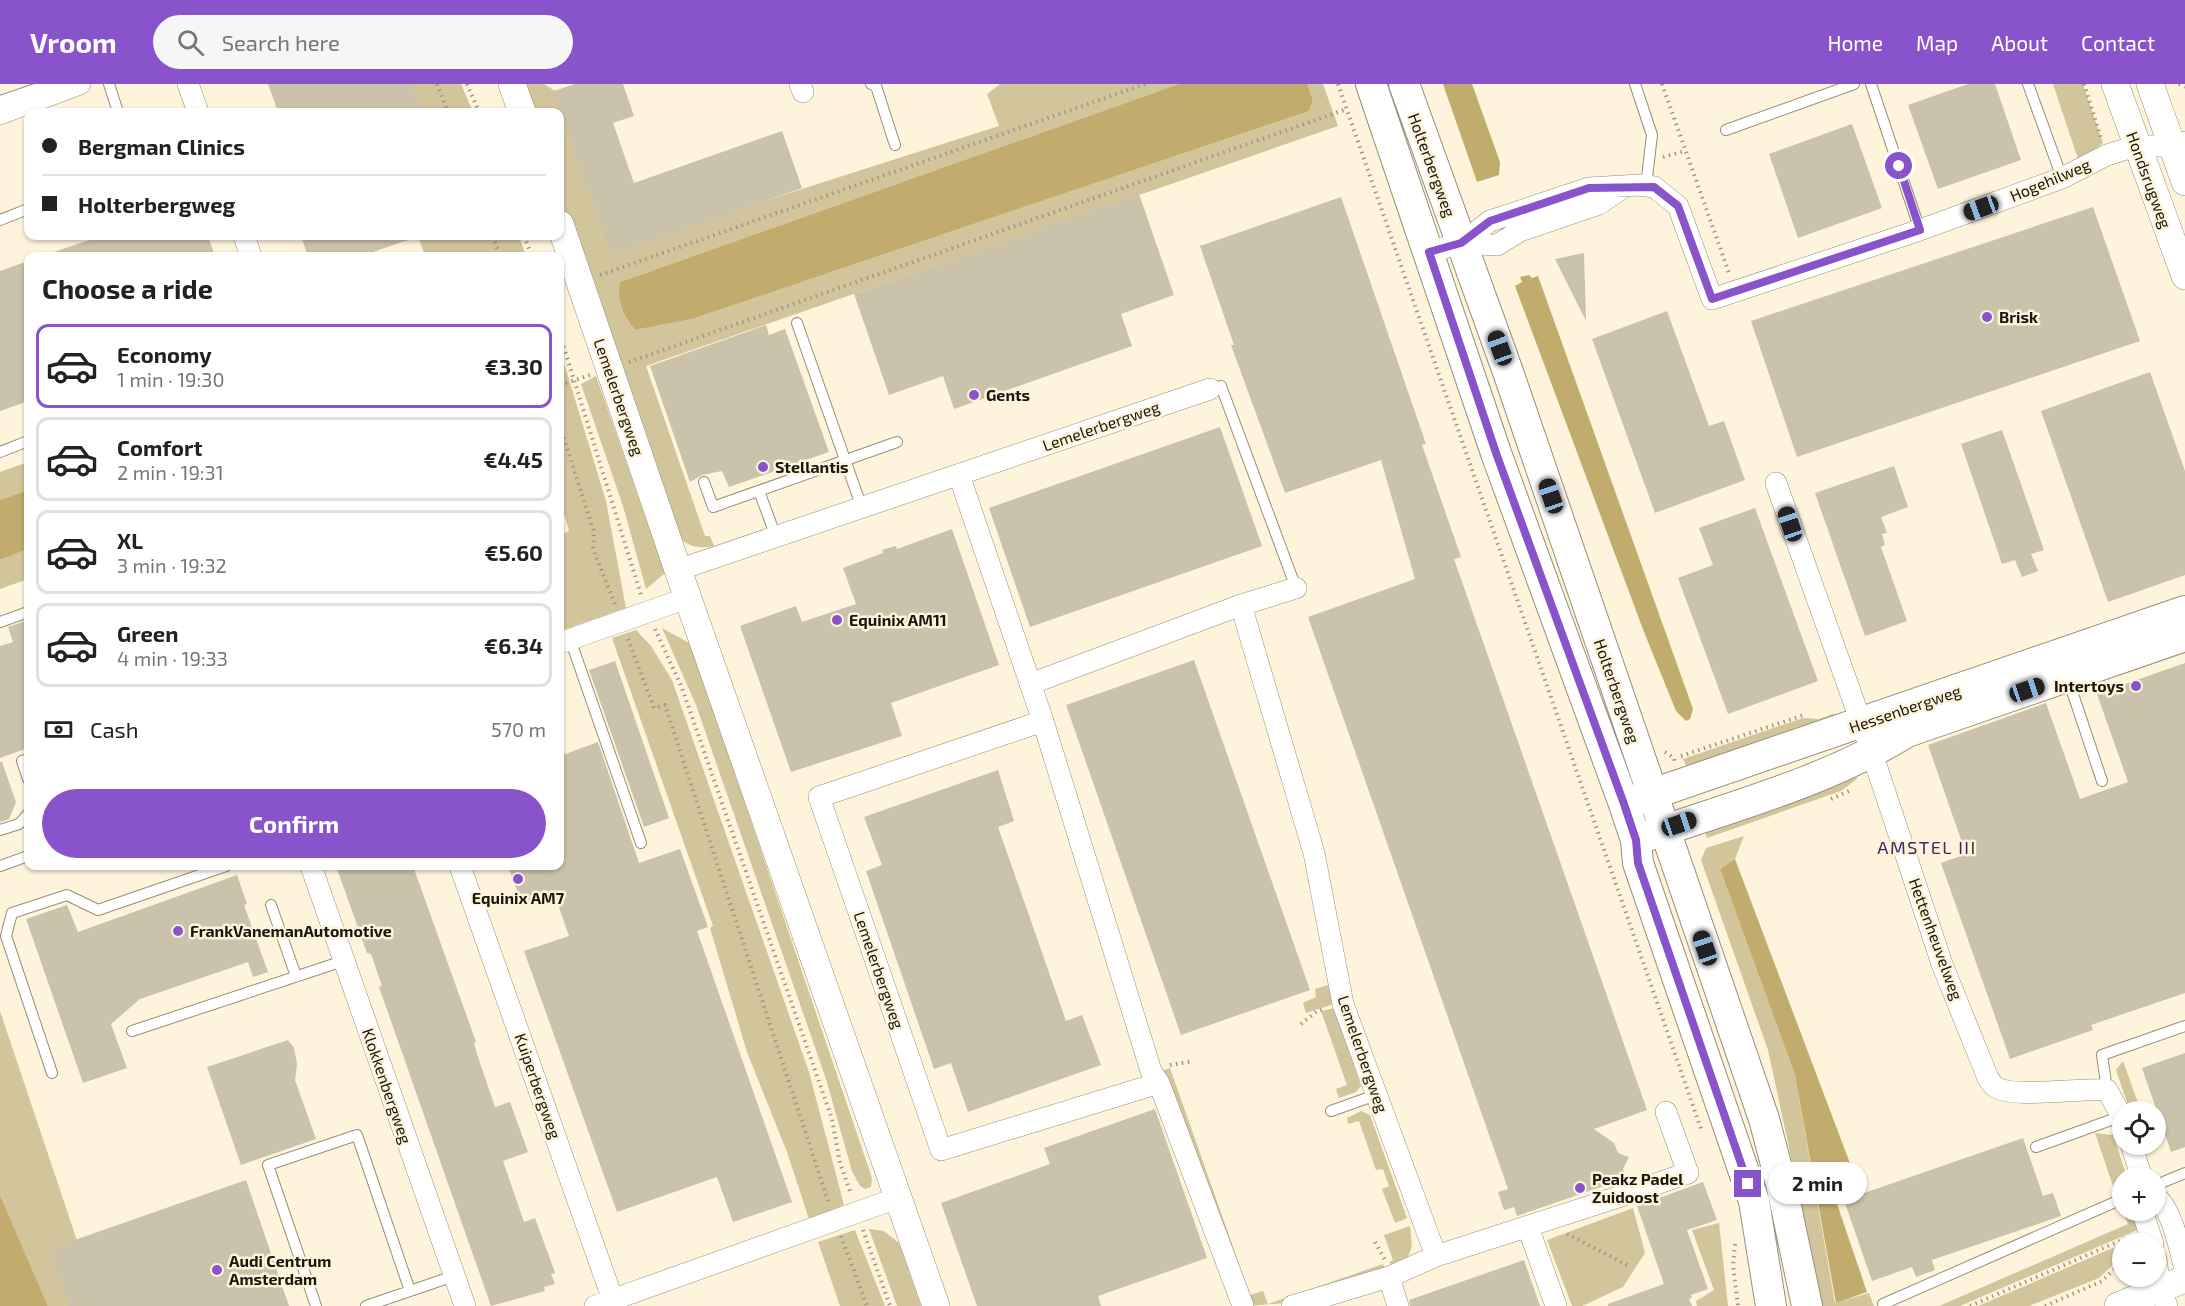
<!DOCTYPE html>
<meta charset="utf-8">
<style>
:root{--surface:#fff;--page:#f6f6f6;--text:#222;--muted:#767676;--line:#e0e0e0;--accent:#8953cb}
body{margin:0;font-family:"Exo 2",sans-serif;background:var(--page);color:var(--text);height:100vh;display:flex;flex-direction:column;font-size:22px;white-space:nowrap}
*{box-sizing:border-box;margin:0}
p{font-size:20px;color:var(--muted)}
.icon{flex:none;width:33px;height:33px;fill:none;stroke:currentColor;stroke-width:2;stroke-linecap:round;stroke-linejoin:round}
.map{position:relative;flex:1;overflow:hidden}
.sheet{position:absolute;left:24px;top:168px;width:540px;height:618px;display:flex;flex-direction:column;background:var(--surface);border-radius:12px;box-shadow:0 2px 4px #0004}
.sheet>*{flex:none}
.guide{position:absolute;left:24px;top:24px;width:540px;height:132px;border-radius:12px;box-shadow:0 2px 4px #0004;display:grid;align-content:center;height:132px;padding:0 18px;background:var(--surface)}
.controls{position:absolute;left:2112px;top:1017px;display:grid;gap:12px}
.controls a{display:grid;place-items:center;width:54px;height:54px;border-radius:50%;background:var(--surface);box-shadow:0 2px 4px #0004;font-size:30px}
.end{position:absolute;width:27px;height:27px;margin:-14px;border:8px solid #8953cb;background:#fff;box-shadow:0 0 0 3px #fff}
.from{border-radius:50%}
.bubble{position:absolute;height:42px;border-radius:21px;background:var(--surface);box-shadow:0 2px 4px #0004;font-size:20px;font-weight:700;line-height:42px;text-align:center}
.car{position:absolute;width:18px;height:36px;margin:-18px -9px;border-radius:8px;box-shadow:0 0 4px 2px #0007;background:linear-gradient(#222 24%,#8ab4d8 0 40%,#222 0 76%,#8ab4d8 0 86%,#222 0)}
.guide b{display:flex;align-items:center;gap:21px;height:57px;font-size:22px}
.guide b+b{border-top:2px solid var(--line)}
.guide i{width:15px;height:15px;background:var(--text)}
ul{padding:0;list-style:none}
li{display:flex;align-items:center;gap:18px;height:84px;margin:0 12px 9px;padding:0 6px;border:3px solid var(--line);border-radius:12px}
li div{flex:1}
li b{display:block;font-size:22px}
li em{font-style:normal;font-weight:700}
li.on{border-color:var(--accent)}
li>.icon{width:54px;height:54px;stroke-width:1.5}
h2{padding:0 18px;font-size:27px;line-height:72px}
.pay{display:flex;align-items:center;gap:15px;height:66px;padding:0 18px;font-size:22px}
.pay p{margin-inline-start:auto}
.primary-button{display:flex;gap:12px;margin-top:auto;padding:12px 18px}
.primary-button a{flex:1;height:69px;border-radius:36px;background:var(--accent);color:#fff;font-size:24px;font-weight:700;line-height:69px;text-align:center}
header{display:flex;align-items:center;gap:36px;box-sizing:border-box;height:84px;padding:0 30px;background:var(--accent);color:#fff}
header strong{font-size:28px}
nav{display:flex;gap:33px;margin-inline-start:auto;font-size:21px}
.search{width:420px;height:54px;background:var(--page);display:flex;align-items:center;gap:15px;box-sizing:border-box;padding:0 21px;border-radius:33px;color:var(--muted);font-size:22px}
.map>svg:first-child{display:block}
.green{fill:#d2c49b}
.water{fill:#c1ac6e}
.building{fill:#cac2aa}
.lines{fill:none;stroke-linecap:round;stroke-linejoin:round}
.service-casing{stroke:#978f78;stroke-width:12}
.minor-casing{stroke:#978f78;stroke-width:22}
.tertiary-casing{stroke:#978f78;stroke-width:28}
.secondary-casing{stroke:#978f78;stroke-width:32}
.path{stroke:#9f9886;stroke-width:4;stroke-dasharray:1.5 4.5;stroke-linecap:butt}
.service{stroke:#fff;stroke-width:10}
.minor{stroke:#fff;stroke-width:21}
.tertiary{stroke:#fff;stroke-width:27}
.secondary{stroke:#fff;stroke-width:30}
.route{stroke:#8953cb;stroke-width:8}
.poi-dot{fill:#8953cb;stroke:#fdf4db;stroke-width:2}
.labels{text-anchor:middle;stroke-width:5;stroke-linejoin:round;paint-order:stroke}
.street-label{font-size:16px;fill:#19160d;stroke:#fdf4db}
.poi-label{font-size:16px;font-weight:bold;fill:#19160d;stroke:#fdf4db;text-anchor:start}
.neighbourhood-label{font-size:18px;letter-spacing:1.5px;fill:#412862;stroke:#fdf4db}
</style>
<header>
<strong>Vroom</strong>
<div class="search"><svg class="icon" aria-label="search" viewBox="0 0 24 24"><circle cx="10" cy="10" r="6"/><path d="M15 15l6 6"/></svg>Search here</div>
<nav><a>Home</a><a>Map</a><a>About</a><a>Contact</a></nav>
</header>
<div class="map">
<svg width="2185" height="1222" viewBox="0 0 2185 1222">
<rect width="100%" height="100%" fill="#fdf4db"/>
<path class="green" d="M 403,0 L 461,0 L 473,28 L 412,28 Z
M 520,0 L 544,0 L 555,7 L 611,166 L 999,42 L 987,10 L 1000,0 L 1179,0 L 620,198 C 616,218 623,231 635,246 L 692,235 L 1309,27 L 1313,16 L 1307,0 L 1323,0 L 1338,42 L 646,282 L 705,452 L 710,452 L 714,462 C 697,465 687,463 675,449 L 560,115 L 560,28 L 530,28 Z
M 2053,0 L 2083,0 L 2103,59 L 2079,78 Z
M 418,152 L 519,152 L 526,172 L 425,172 Z
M 560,266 L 606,417 L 626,524 L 560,547 L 560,451 L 569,447 L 560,416 Z
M 596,292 L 665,489 L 646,505 L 623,422 L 581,300 Z
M 28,378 L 28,406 L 0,416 L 0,388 Z
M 28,465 L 28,495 L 0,505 L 0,476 Z
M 662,544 L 691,560 L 872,1094 L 871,1103 L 865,1105 L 860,1102 L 852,1087 L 826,995 L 696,621 Z
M 636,546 L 651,562 L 672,596 L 809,988 L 844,1121 L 809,1135 L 787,1068 L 747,968 L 710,844 L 713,842 L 612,554 Z
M 1835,629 L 1824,645 L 1687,684 L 1683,675 L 1803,634 L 1819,635 Z
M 1838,690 L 1858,694 L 1841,707 L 1707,754 L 1704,742 Z
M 1744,752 L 1735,775 L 1720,785 L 1795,991 L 1835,1219 L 1869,1209 L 1874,1222 L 1823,1222 L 1768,966 L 1701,776 L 1706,764 Z
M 1328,901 L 1334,920 L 1306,929 L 1303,919 L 1316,913 L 1315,905 Z
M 1334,924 L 1361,1002 L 1356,1008 L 1339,1014 L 1336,1005 L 1347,1001 L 1321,927 Z
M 0,927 L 99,1222 L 48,1222 L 0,1111 Z
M 2123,977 L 2141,1027 L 2130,1027 L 2116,986 Z
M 1170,984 L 1250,1211 L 1263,1207 L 1268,1220 L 1383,1180 L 1385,1184 L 1285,1219 L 1247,1222 L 1159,988 Z
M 1361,1027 L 1370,1031 L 1407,1134 L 1395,1139 L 1382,1105 L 1389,1102 L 1383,1085 L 1376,1086 L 1359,1037 L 1348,1040 L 1347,1034 Z
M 2095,1049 L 2113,1051 L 2127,1093 L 2122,1094 L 2120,1110 L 2118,1104 L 2113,1102 Z
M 1633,1124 L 1645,1169 L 1623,1203 L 1582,1222 L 1572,1222 L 1547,1156 Z
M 2125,1127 L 2132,1127 L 2142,1144 L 1960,1222 L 1939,1222 L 2128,1140 L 2123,1128 Z
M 1719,1139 L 1728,1222 L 1697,1222 L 1696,1217 L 1714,1206 L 1692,1146 Z
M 1410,1142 L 1412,1162 L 1407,1175 L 1391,1183 L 1390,1178 L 1393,1176 L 1384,1151 Z
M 869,1145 L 884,1147 L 899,1159 L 921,1222 L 897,1222 Z
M 855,1146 L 885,1222 L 840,1222 L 818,1158 Z
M 2122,1160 L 2122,1172 L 2099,1194 L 2029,1222 L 1978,1222 Z"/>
<path class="water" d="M 1179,0 L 1307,0 L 1313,16 L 1309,27 L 692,235 L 635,246 C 623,231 616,217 620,198 Z
M 1443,0 L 1472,0 L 1500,78 L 1499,91 L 1477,98 Z
M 1529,191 L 1532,194 L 1538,192 L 1693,625 L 1690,635 L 1686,637 L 1676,627 L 1644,548 L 1515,202 L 1522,198 L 1520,193 Z
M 28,406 L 28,465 L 0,476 L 0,416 Z
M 1735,775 L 1859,1103 L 1834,1111 L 1867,1208 L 1836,1219 L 1795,991 L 1720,785 Z
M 0,1111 L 48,1222 L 0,1222 Z"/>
<path class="building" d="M 268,0 L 411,0 L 423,28 L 278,28 Z
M 575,0 L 623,0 L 634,32 L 613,39 L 634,99 L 782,47 L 802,104 L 611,171 L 554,7 Z
M 1968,0 L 1995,0 L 2021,76 L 1938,105 L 1908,21 Z
M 1852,40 L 1882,124 L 1798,154 L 1769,70 Z
M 1139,110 L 1174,211 L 1121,230 L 1132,262 L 954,325 L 943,292 L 889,311 L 854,210 Z
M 1341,113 L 1426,360 L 1422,361 L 1461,473 L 1454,475 L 1647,1026 L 1594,1045 L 1614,1059 L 1618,1069 L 1629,1073 L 1623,1085 L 1627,1094 L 1517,1132 L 1514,1123 L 1504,1126 L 1498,1108 L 1508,1105 L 1308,533 L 1415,495 L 1381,376 L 1285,409 L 1231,261 L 1234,261 L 1200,162 Z
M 2093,123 L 2140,257 L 1797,373 L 1751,237 Z
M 101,152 L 208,152 L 215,172 L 48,172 L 48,170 Z
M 301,152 L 414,152 L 414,154 L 361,172 L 308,172 Z
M 1584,169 L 1586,237 L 1555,175 Z
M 28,177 L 28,317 L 0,327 L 0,187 Z
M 1667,227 L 1709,342 L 1724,337 L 1745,396 L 1655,429 L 1592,255 Z
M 766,241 L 769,251 L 785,245 L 829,368 L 729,403 L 722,387 L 702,391 L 690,398 L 650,282 Z
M 2150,288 L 2185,387 L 2185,491 L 2108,518 L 2041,327 Z
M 1220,343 L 1262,462 L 1030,543 L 989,424 Z
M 2002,346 L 2044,466 L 2031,470 L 2038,487 L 2022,493 L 2015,476 L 2002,480 L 1961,360 Z
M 1894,382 L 1908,423 L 1881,433 L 1887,449 L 1882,450 L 1885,461 L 1881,463 L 1907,537 L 1865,552 L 1815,409 Z
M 1755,424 L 1818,597 L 1728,630 L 1678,494 L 1713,481 L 1699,444 Z
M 952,445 L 999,581 L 891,619 L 902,652 L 791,688 L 740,542 L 796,522 L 802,538 L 856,520 L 843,484 L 883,469 L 882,466 L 896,462 L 897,465 Z
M 28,536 L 28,664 L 0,674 L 0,562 L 13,558 L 8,543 Z
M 1194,576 L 1310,906 L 1181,951 L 1066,621 Z
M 615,577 L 669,734 L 644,743 L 589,586 Z
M 2185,579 L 2185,909 L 2091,941 L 2093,946 L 2010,975 L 1941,779 L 1966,770 L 1928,661 L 2046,619 L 2080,715 L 2128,698 L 2097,610 Z
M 598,658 L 639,779 L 680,765 L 708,843 L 697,847 L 792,1118 L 733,1138 L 717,1093 L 617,1128 L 524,867 L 569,852 L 554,809 L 522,820 L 508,782 L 560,782 L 560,672 Z
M 0,678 L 2,678 L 16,718 L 9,735 L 0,738 Z
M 998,686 L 1014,737 L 998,743 L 1066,937 L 1082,931 L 1101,981 L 968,1028 L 951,979 L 934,985 L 866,787 L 882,781 L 864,733 Z
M 336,782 L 413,782 L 476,958 L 474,959 L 477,970 L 495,1023 L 510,1018 L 528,1068 L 503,1077 L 524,1138 L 535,1134 L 549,1172 L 555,1189 L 551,1190 L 555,1200 L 544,1203 L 545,1207 L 491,1222 L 379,903 L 382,902 L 371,870 L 367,869 Z
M 237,791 L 247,820 L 244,821 L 268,888 L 253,893 L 248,878 L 140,915 L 111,940 L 127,984 L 83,999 L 26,835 L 67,821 L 78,848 Z
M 288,956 L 294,964 L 297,980 L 295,996 L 316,1055 L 241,1081 L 207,983 Z
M 2185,969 L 2185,1063 L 2171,1068 L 2142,984 Z
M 1155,1025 L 1207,1174 L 1098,1212 L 1101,1222 L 977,1222 L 941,1119 L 1050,1080 L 1044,1064 Z
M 2023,1054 L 2043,1112 L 2053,1109 L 2061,1132 L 1932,1176 L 1935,1186 L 1916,1193 L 1912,1183 L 1872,1197 L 1844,1116 Z
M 246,1096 L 289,1222 L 69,1222 L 49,1165 Z
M 1703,1098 L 1717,1136 L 1687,1146 L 1708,1205 L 1691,1211 L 1692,1214 L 1689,1215 L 1692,1222 L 1608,1222 L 1608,1220 L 1664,1200 L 1637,1122 Z
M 1524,1176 L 1540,1222 L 1410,1222 L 1409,1216 Z"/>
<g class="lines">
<g class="service-casing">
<path id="service" d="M 109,0 L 118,28
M 871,0 L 876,2 L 895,61
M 1635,0 L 1652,51 L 1646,102
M 1871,0 L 1920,146
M 2028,0 L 2062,94
M 0,17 L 50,0
M 1726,46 L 1854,0
M 0,136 L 28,125
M 797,239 L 862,424
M 1210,305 L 1221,302 L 1296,504
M 0,368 L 28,357
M 704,398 L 713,423 L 897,358
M 759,407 L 776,453
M 0,538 L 28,528
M 570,555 L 641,759
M 2068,595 L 2102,697
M 28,675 L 22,677 L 28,695
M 0,746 L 19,740 L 28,730
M 0,782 L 28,772
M 271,821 L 296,892
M 132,947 L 343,877
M 52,989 L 6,852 L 12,829 L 67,811 L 98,826 L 226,782
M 2107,1006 L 2102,971 L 2185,942
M 1331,1027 L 1376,1011
M 2036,1063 L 2122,1032
M 2156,1101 L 2185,1089
M 1883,1220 L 2122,1115
M 316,1222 L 268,1081 L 357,1051 L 410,1207
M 366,1222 L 454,1192"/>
</g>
<g class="minor-casing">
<path id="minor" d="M 188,0 L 198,28
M 800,0 L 803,8
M 0,30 L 80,0
M 244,152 L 251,172
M 1462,159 L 1490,137 L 1589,104 L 1639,101 L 1654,103 L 1678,122 L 1712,215 L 1920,146 L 2062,94 L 2107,71 L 2136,62 L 2171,62 L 2185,58
M 1429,168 L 1462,159 L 1497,161 L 1520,147 L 1599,120 L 1624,103
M 959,391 L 1043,637 L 1151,987 L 1159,999 L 1243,1222
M 1776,399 L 1872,669 L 1942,880 L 1988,994 C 1990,997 1993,1002 1997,1004 C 2018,1014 2079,1004 2107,1006 L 2122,1033
M 678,486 L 1210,305
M 1241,521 L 1314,769 L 1343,920 L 1436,1172
M 560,559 L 687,514
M 1030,600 L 1241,521 L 1296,504
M 1043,637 L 819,713 L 941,1066 L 1159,999
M 311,782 L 465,1222
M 460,782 L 615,1222
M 2131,1060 L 2142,1094
M 1656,1100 L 1688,1089 L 1666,1028
M 2156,1113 C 2173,1127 2179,1164 2185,1185
M 2142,1126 L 2153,1160
M 1528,1143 L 1556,1222
M 2156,1175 L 2160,1205 L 2167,1222
M 1389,1193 L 1398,1222
M 595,1222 L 900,1113
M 1292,1222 L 1389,1193 L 1436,1172 L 1649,1103"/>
</g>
<g class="tertiary-casing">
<path id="tertiary" d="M 512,0 L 522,28
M 2115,0 L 2185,192
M 2150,0 L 2185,98
M 560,140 L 678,486 L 936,1222
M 2118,1222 L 2185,1195"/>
</g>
<g class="secondary-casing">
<path id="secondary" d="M 1371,0 L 1496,369 L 1624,720 L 1636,756 L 1638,779 L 1754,1117 L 1771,1222
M 1404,0 L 1507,285 L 1764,1035 L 1781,1099 L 1807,1222
M 1635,716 L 2185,527
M 1647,752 C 1734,722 1828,697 1907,648 L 2185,552"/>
</g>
<path class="path" d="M 437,0 L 448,28
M 467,0 L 479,28
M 1338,0 L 1701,1045
M 1662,0 L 1729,189
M 2084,0 L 2101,54
M 2179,0 L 2185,3
M 1663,73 L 1685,67
M 493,152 L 500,172
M 524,152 L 532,172
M 600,191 L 1145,0
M 560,251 L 641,511
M 629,278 L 1347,25
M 560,301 L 590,291
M 560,342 L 594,448 L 593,465 L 615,520
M 655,545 L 682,604 L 832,1035 L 840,1079 L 851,1110
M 628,555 L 654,624 L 665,621 L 829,1120
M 1665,668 L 1674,674 L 1675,679
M 1681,672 L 1804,631
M 1831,715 L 1849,707
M 1301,940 L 1317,927 L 1325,925
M 1170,981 L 1193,977
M 863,1146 L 890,1222
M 1567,1150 L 1631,1183
M 841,1152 L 867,1222
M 1375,1158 L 1385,1176
M 1735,1160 L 1733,1182 L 1738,1222
M 1970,1222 L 2131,1152
M 2045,1222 L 2102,1197 L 2122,1178"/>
<use href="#service" class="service"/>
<use href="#minor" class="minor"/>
<use href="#tertiary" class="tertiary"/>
<use href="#secondary" class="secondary"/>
</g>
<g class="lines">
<path class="route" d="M 1748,1100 L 1638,779 L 1636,756 L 1624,720 L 1496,369 L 1429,168 L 1461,159 L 1490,137 L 1589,104 L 1654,103 L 1678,122 L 1712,215 L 1920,146 L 1899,82"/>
</g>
<g class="poi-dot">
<circle cx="1987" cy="233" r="6"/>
<circle cx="974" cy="311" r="6"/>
<circle cx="763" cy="383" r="6"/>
<circle cx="837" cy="536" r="6"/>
<circle cx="2136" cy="602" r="6"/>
<circle cx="518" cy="795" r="6"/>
<circle cx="178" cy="847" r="6"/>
<circle cx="1580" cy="1104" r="6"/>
<circle cx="217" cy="1186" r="6"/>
</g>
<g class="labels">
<g class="street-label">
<text transform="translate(1432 81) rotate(70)" y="6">Holterbergweg</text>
<text transform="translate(2050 96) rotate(-23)" y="6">Hogehilweg</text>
<text transform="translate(2149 96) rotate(70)" y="6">Hondsrugweg</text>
<text transform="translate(619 313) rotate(71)" y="6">Lemelerbergweg</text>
<text transform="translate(1101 342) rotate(-19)" y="6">Lemelerbergweg</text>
<text transform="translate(1617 607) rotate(71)" y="6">Holterbergweg</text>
<text transform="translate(1905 625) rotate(-19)" y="6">Hessenbergweg</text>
<text transform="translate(1936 855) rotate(70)" y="6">Hettenheuvelweg</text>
<text transform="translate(879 886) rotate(71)" y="6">Lemelerbergweg</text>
<text transform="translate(1363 970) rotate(71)" y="6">Lemelerbergweg</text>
<text transform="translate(387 1002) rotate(71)" y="6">Klokkenbergweg</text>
<text transform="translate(538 1002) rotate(71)" y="6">Kuiperbergweg</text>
</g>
<g class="poi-label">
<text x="1999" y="239">Brisk</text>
<text x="986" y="317">Gents</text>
<text x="775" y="389">Stellantis</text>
<text x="849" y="542">Equinix AM11</text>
<text x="2124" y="608" text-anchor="end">Intertoys</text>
<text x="518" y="820" text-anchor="middle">Equinix AM7</text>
<text x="190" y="853">FrankVanemanAutomotive</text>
<text x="1592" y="1101">Peakz Padel<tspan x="1592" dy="18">Zuidoost</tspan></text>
<text x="229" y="1183">Audi Centrum<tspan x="229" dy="18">Amsterdam</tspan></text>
</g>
<g class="neighbourhood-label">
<text x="1927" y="770">AMSTEL III</text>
</g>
</g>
</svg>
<div class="controls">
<a><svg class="icon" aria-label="locate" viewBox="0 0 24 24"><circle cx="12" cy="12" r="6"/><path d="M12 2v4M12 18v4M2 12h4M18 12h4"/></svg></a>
<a>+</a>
<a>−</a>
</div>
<i class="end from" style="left:1899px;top:82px"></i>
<i class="end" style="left:1748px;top:1100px"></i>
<div class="bubble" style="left:1768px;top:1078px;width:99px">2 min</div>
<i class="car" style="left:1981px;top:124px;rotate:250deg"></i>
<i class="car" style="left:1500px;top:264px;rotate:340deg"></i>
<i class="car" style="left:1551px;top:412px;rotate:341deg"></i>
<i class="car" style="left:1790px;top:440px;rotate:341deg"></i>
<i class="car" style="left:2027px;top:606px;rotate:71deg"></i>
<i class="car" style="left:1679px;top:740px;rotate:71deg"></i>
<i class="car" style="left:1705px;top:864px;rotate:341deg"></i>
<div class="guide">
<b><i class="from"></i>Bergman Clinics</b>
<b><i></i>Holterbergweg</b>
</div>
<section class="sheet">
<h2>Choose a ride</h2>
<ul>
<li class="on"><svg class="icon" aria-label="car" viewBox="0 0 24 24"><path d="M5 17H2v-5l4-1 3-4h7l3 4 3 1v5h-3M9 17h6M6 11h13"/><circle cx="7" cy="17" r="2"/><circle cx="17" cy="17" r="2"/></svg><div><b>Economy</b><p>1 min · 19:30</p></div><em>€3.30</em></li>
<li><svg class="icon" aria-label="car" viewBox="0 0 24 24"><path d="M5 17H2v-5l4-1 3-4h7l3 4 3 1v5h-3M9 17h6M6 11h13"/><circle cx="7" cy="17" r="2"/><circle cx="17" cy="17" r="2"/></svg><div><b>Comfort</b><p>2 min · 19:31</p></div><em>€4.45</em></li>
<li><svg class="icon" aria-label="car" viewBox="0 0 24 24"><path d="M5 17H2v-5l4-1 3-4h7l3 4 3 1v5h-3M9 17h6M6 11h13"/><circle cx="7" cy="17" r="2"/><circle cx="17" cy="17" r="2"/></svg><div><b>XL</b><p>3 min · 19:32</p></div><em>€5.60</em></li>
<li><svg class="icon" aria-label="car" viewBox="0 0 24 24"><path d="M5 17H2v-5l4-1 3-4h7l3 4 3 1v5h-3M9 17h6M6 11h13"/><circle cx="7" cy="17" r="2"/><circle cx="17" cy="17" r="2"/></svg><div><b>Green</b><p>4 min · 19:33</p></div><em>€6.34</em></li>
</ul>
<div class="pay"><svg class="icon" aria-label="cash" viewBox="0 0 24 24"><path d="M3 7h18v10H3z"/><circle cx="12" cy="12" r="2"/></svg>Cash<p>570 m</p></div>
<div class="primary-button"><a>Confirm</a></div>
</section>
</div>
